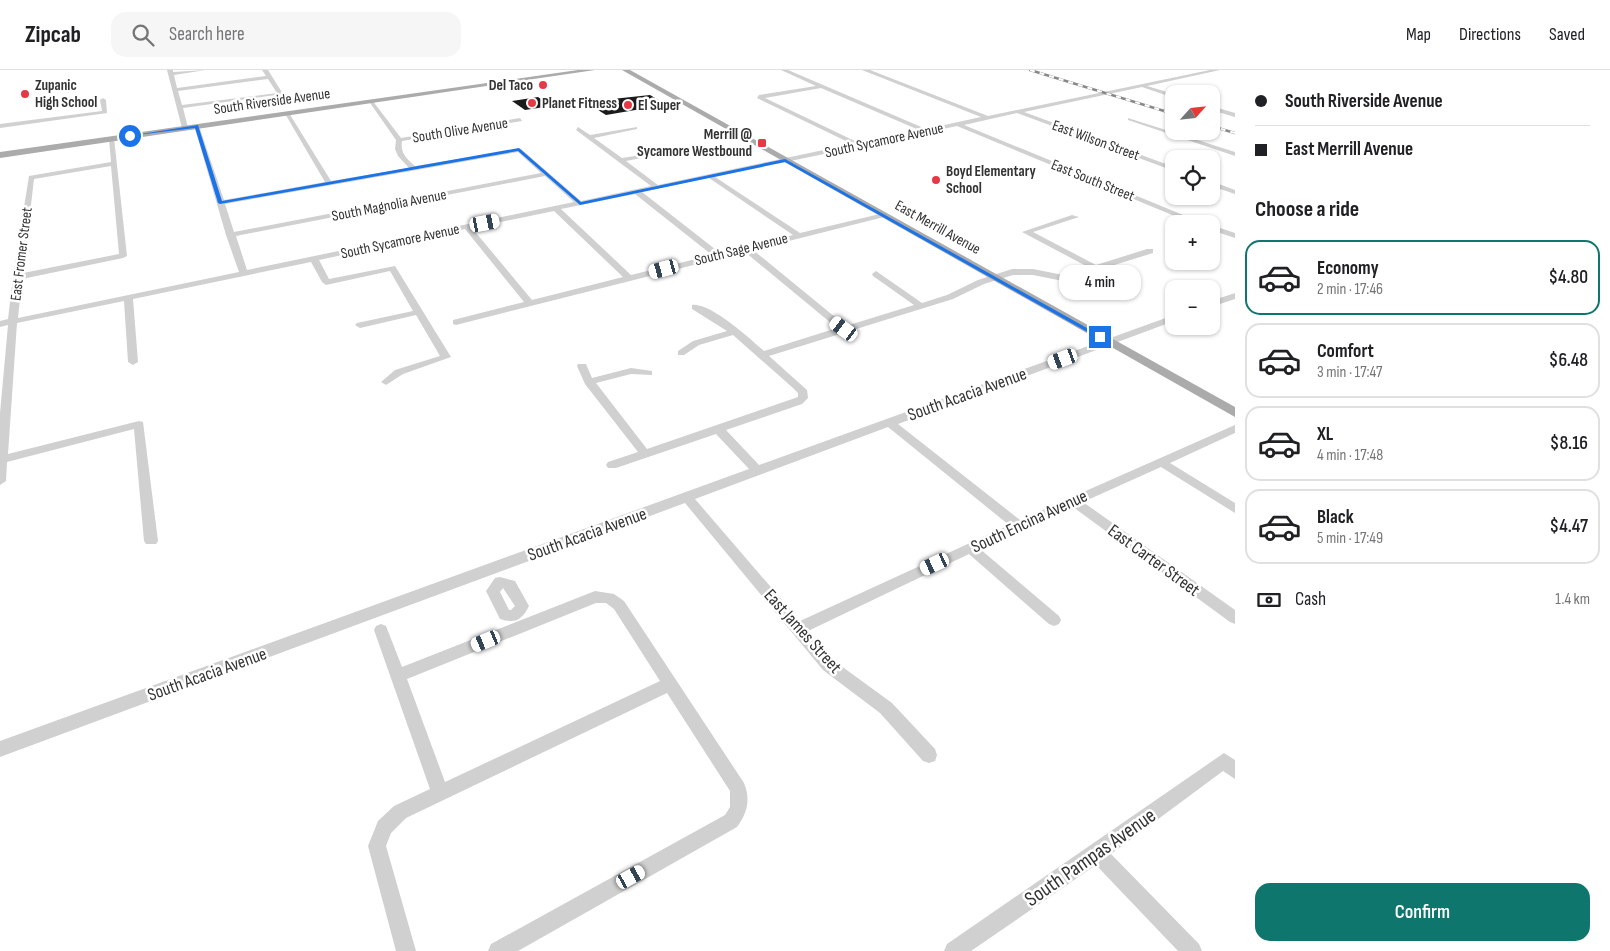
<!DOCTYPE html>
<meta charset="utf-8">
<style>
:root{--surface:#fff;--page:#f6f6f6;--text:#202124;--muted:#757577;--line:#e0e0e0;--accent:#0f766e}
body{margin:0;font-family:"Sofia Sans Condensed",sans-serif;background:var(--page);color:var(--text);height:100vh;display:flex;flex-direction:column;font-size:19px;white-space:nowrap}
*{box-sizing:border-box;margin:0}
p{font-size:16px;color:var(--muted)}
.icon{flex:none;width:28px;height:28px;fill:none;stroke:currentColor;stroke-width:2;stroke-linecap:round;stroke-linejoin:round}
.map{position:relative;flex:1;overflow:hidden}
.panel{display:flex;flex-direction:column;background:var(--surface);width:375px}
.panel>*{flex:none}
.top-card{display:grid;align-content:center;height:110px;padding:0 20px;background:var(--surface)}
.needle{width:32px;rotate:63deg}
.controls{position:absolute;left:1165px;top:15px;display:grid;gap:10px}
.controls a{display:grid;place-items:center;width:55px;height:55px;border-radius:10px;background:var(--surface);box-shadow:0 1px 4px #0004;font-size:25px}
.end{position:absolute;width:22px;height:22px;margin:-11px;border:6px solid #1a73e8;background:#fff;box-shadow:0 0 0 2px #fff}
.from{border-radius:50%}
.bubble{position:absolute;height:35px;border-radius:15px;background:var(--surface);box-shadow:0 1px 4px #0004;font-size:16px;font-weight:600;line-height:35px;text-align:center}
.car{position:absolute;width:15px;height:30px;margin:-15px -8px;border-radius:6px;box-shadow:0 0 4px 1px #0007;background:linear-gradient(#fff 24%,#345 0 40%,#fff 0 76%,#345 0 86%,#fff 0)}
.top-card b{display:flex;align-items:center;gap:18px;height:48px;font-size:19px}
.top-card b+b{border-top:1px solid var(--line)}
.top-card i{width:12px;height:12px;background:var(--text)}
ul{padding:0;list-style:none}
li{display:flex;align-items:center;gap:15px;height:75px;margin:0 10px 8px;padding:0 10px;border:2px solid var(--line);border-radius:15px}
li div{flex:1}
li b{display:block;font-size:19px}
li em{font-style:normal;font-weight:600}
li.current{border-color:var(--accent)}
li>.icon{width:45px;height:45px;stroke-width:1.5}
h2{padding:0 20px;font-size:22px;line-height:60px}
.pay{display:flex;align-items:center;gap:12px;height:55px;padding:0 20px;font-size:19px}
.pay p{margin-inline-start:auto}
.primary-button{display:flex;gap:10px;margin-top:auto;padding:10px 20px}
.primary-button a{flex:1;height:58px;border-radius:15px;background:var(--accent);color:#fff;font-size:20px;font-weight:600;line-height:58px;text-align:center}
header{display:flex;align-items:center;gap:30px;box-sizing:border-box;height:70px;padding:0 25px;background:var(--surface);border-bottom:1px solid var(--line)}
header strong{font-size:24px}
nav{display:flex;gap:28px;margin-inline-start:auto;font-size:18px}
.search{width:350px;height:45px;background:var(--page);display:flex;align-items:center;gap:12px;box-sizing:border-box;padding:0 18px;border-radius:15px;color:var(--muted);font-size:19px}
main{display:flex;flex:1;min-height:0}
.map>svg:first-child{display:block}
.building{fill:#1a1a1a}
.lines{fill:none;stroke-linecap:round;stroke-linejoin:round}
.minor{fill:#d0d0d0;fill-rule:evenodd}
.major{fill:#ababab;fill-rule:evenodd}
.rail-casing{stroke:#888;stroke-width:2.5}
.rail{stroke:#fff;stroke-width:2;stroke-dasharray:5;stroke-linecap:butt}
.route{fill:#1a73e8}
.poi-dot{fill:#e63946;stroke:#fff;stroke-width:2}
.labels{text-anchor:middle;stroke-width:5;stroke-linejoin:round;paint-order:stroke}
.far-poi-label{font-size:15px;font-weight:bold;fill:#333;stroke:#fff;text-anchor:start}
.far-street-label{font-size:15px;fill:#333;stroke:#fff}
.street-label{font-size:18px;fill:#333;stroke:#fff}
.near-street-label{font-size:21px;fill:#333;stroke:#fff}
</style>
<header>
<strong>Zipcab</strong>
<div class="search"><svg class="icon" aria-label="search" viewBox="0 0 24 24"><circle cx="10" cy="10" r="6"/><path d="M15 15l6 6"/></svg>Search here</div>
<nav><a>Map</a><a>Directions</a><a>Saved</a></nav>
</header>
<main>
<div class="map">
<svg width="1235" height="881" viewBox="0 0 1235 881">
<rect width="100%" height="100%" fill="#fff"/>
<path class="building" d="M 650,25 L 667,35 L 662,36 L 665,38 L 650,40 L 647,38 L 606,45 L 590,35 L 605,32 L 603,30 Z
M 538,27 L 551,36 L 525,40 L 512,31 Z"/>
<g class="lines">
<path class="minor" d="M 167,0 L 173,0 L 173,2 L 206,0 L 174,5 L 177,18 L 266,6 L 262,0 L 268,0 L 283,24 L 183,38 L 188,58 L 185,60 L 182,58 ZM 268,9 L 277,23 L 182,35 L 178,21 Z
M 781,0 L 788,0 L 926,59 L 981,47 L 862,0 L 870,0 L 988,46 L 1210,0 L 1220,0 L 1147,16 L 1174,24 L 1174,28 L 1142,17 L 1024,42 L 1174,97 L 1174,101 L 1017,43 L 964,55 L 1205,154 L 1194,154 L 957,56 L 715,107 L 800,163 L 884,143 L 884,147 L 753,180 L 846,256 L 914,235 L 873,206 L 872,204 L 876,201 L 922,233 L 947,225 L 978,210 L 1012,199 L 1033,199 L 1063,205 L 1088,197 L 1022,162 L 1072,145 L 1079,147 L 1033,162 L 1096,195 L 1147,179 L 1153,179 L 1153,183 L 1063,211 L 1033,205 L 1013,205 L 984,214 L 953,229 L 769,286 L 807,320 L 808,328 L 802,334 L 726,360 L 759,395 L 1174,245 L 1174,251 L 898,354 L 1020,450 L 1235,355 L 1235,363 L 1170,393 L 1235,433 L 1235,443 L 1161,397 L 1083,432 L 1235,540 L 1235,554 L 1230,552 L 1073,437 L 980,479 L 1059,546 L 1061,550 L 1059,554 L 1054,556 L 1049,554 L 969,484 L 808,561 L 833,590 L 892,633 L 935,679 L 937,685 L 935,691 L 929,693 L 923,691 L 880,643 L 823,600 L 685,433 L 0,687 L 0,671 L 749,399 L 716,364 L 616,398 L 608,398 L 606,395 L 608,392 L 638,382 L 585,314 L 577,296 L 578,294 L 586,294 L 592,308 L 631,298 L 652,301 L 652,305 L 631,304 L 596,313 L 647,379 L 798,327 L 798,323 L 793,318 L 733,265 L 699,275 L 684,285 L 678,285 L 678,281 L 693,271 L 727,261 L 692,239 L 692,235 C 710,232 750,269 764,281 L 837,258 L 745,182 L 456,255 L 453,254 L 453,250 L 524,232 L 465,159 L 319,190 L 329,209 L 395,196 L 451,287 L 403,304 L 386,315 L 381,312 L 395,300 L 440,286 L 416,245 L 360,258 L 355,255 L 357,253 L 413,241 L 390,201 L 326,215 L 322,212 L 311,192 L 133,229 L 138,292 L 133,295 L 128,292 L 124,231 L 17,253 L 8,384 L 139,351 L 143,352 L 158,471 L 156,474 L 146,474 L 144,471 L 134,359 L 7,392 L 6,411 L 0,415 L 0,343 L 8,255 L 0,257 L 0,251 L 8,249 L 13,207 L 29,106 L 111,92 L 109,69 L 114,68 L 127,186 L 123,188 L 22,209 L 18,248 L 239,202 L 226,165 L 194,55 L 199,56 L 224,130 L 325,112 L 284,42 L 289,43 L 331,111 L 409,98 L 398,86 L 395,79 L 396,70 L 368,30 L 372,30 L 401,68 L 520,48 L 522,51 L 402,71 C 400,83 407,89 415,96 L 521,79 L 581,131 L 651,116 L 576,60 L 578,57 L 590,65 L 637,57 L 637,59 L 594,68 L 622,88 L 672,80 L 672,82 L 626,91 L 658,115 L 852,74 L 757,28 L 759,25 L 816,16 ZM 821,18 L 919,60 L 859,73 L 765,28 ZM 518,82 L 541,103 L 234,162 L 225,134 ZM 111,96 L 119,184 L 23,203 L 34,109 ZM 545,106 L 574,132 L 247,200 L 236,166 ZM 708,108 L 709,108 L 793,165 L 720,183 L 642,122 ZM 635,124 L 712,185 L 631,205 L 561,139 ZM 554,141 L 623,207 L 532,230 L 472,158 ZM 888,357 L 1009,455 L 800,551 L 695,429 Z
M 103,28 L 106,30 L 107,43 L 0,58 L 0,54 L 102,41 L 100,30 Z
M 1211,36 L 1235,43 L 1235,47 L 1211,40 Z
M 1128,48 L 1235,82 L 1235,86 L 1128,50 Z
M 1211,111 L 1235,120 L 1235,124 L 1211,116 Z
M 1211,155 L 1235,163 L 1235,168 L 1211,160 Z
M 1235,223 L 1235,229 L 1211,237 L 1211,231 Z
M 500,507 L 515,511 L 529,536 C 522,550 515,554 500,549 L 486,521 L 495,508 ZM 503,518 L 515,536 L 511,540 L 509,540 L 500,522 Z
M 595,521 L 614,524 L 624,531 L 744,713 C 751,730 747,743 737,757 L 518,881 L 488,881 L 491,874 L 725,745 L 730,737 L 730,721 L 667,623 L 406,748 L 391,763 L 386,776 L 416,881 L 396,881 L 368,776 L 378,751 L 394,736 L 430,719 L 374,560 L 376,556 L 381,554 L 386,556 L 402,597 ZM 596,533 L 606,533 L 614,539 L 660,611 L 445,712 L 407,609 Z
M 1224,683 L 1235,690 L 1235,709 L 1223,701 L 1111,784 L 1199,874 L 1202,881 L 1178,881 L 1096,795 L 971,881 L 944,881 L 947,874 Z"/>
<path class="major" d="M 578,0 L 595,0 L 0,88 L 0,82 Z
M 622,0 L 630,0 L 1235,337 L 1235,347 Z"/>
<g class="rail-casing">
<path id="rail" d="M 1030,0 L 1174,44
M 1211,56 L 1235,63"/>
</g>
<use href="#rail" class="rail"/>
</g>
<path class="route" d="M 198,55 L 222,131 L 519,78 L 581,132 L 785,89 L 1103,267 L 1098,268 L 785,92 L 580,135 L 518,81 L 220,134 L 218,133 L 195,58 L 128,66 Z"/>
<g class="poi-dot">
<circle cx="543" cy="15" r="5"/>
<circle cx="25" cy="24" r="5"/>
<circle cx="532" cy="33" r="5"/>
<circle cx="628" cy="35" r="5"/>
<rect x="757" y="68" width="10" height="10" rx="2.5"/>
<circle cx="936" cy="110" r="5"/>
</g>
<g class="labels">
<g class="far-poi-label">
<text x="35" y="20">Zupanic<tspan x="35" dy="17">High School</tspan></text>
<text x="533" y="20" text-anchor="end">Del Taco</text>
<text x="542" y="38">Planet Fitness</text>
<text x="638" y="40">El Super</text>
<text x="752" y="69" text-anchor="end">Merrill @<tspan x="752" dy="17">Sycamore Westbound</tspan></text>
<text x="946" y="106">Boyd Elementary<tspan x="946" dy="17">School</tspan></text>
</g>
<g class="far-street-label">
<text transform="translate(272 31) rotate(-8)" y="5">South Riverside Avenue</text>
<text transform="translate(460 60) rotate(-9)" y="5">South Olive Avenue</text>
<text transform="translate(884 70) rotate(-12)" y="5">South Sycamore Avenue</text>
<text transform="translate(1096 70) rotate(20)" y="5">East Wilson Street</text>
<text transform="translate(1093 110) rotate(22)" y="5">East South Street</text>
<text transform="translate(389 135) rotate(-11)" y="5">South Magnolia Avenue</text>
<text transform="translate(938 157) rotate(29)" y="5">East Merrill Avenue</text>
<text transform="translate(400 171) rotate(-12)" y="5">South Sycamore Avenue</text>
<text transform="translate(741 179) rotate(-14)" y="5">South Sage Avenue</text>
<text transform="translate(21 184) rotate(-83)" y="5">East Fromer Street</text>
</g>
<g class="street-label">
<text transform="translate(967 324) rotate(-20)" y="6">South Acacia Avenue</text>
<text transform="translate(1029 451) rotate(-25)" y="6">South Encina Avenue</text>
<text transform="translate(587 464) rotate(-20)" y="6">South Acacia Avenue</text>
<text transform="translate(1154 490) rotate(36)" y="6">East Carter Street</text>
<text transform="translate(803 561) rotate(48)" y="6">East James Street</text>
<text transform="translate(207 604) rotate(-20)" y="6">South Acacia Avenue</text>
</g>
<g class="near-street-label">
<text transform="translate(1090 787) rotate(-35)" y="7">South Pampas Avenue</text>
</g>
</g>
</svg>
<div class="controls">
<a><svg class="needle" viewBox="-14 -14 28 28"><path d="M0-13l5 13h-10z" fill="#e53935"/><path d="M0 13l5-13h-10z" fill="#757577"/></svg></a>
<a><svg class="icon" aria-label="locate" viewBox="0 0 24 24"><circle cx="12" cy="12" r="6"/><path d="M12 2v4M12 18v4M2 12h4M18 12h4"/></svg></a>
<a>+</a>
<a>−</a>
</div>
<i class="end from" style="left:130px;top:66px"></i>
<i class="end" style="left:1100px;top:267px"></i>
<div class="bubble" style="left:1059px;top:195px;width:82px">4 min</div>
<i class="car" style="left:485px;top:153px;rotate:79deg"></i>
<i class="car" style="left:664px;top:199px;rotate:255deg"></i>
<i class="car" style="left:844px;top:259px;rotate:306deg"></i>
<i class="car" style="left:1063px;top:289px;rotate:250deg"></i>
<i class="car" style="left:935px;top:494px;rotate:245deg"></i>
<i class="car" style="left:486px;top:571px;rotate:248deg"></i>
<i class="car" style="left:631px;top:807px;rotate:61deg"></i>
</div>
<section class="panel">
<div class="top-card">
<b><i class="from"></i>South Riverside Avenue</b>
<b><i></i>East Merrill Avenue</b>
</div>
<h2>Choose a ride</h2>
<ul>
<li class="current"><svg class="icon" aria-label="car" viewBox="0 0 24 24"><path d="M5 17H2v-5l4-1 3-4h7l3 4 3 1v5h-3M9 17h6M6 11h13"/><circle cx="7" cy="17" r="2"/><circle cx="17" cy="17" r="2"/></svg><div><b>Economy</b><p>2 min · 17:46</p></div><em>$4.80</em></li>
<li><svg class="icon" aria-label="car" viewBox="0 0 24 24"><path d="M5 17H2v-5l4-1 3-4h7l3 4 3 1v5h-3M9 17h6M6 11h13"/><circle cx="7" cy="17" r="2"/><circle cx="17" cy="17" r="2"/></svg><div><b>Comfort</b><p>3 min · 17:47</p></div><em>$6.48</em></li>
<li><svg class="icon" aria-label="car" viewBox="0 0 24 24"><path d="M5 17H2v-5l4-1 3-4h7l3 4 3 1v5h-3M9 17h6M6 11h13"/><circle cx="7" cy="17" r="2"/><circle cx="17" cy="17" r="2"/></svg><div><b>XL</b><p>4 min · 17:48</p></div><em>$8.16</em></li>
<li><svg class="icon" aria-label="car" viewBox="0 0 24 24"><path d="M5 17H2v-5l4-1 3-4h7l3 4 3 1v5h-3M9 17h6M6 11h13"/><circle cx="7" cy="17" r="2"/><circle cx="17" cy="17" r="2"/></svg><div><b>Black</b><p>5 min · 17:49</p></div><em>$4.47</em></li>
</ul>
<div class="pay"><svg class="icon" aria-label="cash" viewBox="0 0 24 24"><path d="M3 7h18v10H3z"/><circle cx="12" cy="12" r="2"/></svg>Cash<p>1.4 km</p></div>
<div class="primary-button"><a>Confirm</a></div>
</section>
</main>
